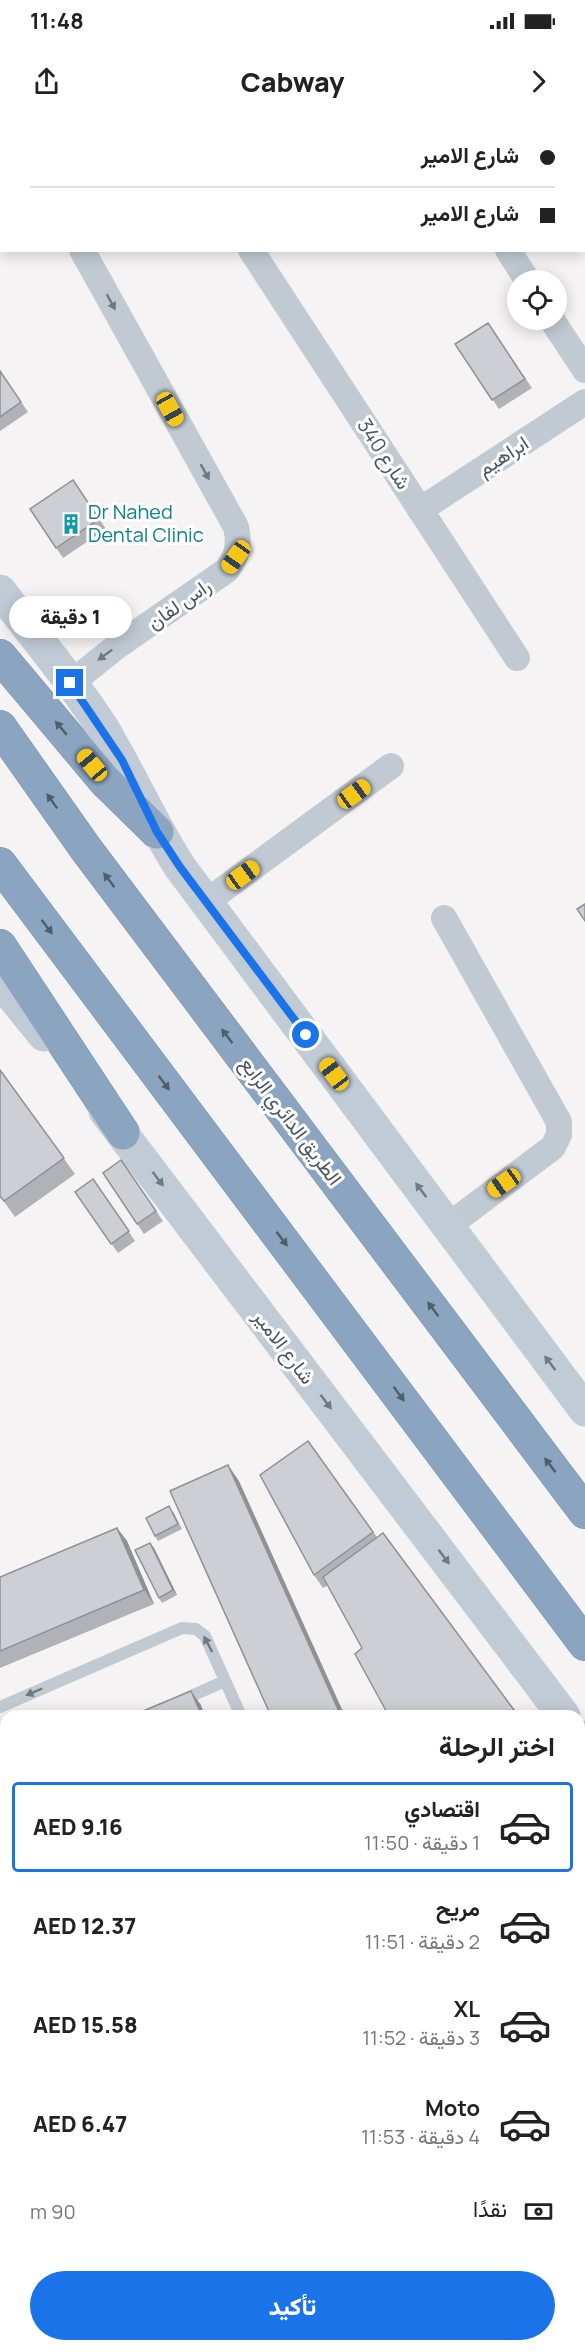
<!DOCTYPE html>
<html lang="ar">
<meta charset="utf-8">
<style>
:root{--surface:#fff;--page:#f6f6f6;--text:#222;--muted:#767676;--line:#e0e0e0;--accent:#1a73e8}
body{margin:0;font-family:Manrope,Vazirmatn,sans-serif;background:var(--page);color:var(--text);direction:rtl;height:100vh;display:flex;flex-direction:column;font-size:22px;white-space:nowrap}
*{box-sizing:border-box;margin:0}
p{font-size:20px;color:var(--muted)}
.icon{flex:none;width:33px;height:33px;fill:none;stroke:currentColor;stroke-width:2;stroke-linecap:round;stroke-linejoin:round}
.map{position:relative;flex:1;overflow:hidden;direction:ltr}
.panel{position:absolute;left:0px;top:1590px;width:585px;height:642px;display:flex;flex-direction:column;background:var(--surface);border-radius:18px 18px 0 0;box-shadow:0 3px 15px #0003;direction:rtl}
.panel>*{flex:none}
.top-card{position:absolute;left:0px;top:0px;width:585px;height:132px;box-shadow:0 3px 15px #0003;direction:rtl;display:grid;align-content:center;height:132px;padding:0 30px;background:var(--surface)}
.fabs{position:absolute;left:507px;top:150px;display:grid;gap:12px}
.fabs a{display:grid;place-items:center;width:60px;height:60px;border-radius:50%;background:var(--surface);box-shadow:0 3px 15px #0003;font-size:30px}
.end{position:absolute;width:27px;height:27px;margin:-14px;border:8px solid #1a73e8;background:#fff;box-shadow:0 0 0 3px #fff}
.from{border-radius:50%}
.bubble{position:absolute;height:42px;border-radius:21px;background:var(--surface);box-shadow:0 3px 15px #0003;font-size:20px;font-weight:800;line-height:42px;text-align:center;direction:rtl}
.car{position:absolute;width:18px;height:36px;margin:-18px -9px;border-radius:8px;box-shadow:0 0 4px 2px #0007;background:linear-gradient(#f5c518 24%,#345 0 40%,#f5c518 0 76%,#345 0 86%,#f5c518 0)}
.top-card b{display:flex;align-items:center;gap:21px;height:57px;font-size:22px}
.top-card b+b{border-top:2px solid var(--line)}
.top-card i{width:15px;height:15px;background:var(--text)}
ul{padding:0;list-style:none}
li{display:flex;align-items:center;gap:18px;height:90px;margin:0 12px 9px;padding:0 18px;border:3px solid transparent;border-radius:6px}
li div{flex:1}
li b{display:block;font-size:22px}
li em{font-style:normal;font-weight:800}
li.active{border-color:var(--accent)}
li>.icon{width:54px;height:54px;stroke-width:1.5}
h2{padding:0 30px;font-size:27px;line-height:72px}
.pay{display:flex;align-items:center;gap:15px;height:66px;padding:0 30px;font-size:22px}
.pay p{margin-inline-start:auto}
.cta{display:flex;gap:12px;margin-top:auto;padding:12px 30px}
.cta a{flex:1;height:69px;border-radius:36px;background:var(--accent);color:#fff;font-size:24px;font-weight:800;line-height:69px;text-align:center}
.status{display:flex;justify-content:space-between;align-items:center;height:42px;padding:0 30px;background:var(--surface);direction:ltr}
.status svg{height:16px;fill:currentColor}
header{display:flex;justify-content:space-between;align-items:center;height:78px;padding:0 30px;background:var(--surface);font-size:27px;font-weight:800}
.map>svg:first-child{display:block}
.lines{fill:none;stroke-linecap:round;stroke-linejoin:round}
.motorway-casing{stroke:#7690ad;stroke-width:34}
.service{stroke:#c1cad2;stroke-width:12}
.minor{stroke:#c1cad2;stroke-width:26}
.secondary{stroke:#c1cbd6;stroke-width:33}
.motorway{stroke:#8ba5c1;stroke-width:33}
.wall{fill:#b0b2b7}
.shaded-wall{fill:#909195}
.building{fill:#cdcfd5;stroke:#909195;stroke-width:1.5}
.oneway{fill:#6e7983}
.oneway2{fill:#505e6b}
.oneway3{fill:#6e7984}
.route{stroke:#1a73e8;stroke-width:8}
.labels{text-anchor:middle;stroke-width:6;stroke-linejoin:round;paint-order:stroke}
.street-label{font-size:20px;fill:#4a5661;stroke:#fff}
.culture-label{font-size:20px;fill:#0d838f;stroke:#fff;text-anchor:start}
</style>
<div class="status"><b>11:48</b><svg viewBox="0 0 49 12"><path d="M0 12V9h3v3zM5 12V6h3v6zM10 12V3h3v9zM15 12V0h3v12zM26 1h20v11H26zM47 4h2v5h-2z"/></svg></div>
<header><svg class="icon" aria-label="forward" viewBox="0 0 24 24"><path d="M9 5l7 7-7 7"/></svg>Cabway<svg class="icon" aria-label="share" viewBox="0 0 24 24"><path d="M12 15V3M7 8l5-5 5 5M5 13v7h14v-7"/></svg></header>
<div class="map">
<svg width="585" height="2232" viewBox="0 0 585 2232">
<rect width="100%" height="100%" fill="#f5f3f3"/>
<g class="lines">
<g class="motorway-casing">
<path id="motorway" d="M 0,536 L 105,661 L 157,712
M 0,607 L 86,729 L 585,1392
M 0,744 L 585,1524
M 0,826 L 123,1013"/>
</g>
<path class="service" d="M 180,1581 L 225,1561
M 0,1587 L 182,1508 L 196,1509 L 205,1516 L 241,1596
M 0,1661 L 6,1658
M 0,1723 L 6,1737"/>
<path class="minor" d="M 69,0 L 70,2
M 128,2 L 131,0
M 0,33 L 2,33
M 251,130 L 517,538
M 508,130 L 527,160
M 552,200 L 585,250
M 420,390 L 585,282
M 71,563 L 116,527 L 227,450 C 237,436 240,425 236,407 L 82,130
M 206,782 L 391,646
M 444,798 L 559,1002 L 559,1015 L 553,1027 L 448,1106
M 579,1766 L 585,1759
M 579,2019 L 585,2016
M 0,2031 L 6,2028
M 0,2094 L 6,2092
M 177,2226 L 181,2232
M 502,2226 L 507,2232"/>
<path class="secondary" d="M 0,471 C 34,516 72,560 102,607 C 130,653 151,702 180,747 L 585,1290
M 0,861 L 44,915
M 105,991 L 564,1596
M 579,1616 L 585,1624"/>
<use href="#motorway" class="motorway"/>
</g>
<path class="wall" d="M 488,203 L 532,268 L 499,289 L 455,224 Z
M 0,251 L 28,292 L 0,311 Z
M 73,360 L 106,409 L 63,438 L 30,389 Z
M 0,950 L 75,1054 L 15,1097 L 0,1076 Z
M 121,1040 L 163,1101 L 144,1114 L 103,1053 Z
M 93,1059 L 135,1121 L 118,1133 L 75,1072 Z
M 308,1321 L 377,1417 L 383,1413 L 519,1596 L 389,1596 L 362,1528 L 328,1465 L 323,1468 L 314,1455 Z
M 173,1391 L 182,1409 L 158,1421 L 155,1416 Z
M 117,1408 L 127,1421 L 154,1484 L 0,1548 L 0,1457 Z
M 150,1423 L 154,1428 L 177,1475 L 162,1483 L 159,1478 Z
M 6,1781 L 6,1956 L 0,1947 Z
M 27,2226 L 99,2226 L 103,2232 L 32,2232 Z
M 350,2226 L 404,2226 L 396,2232 L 354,2232 Z"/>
<path class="shaded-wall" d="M 228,1345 L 239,1361 L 345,1596 L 341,1596 Z
M 117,1408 L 127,1421 L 154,1484 L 144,1470 Z
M 150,1423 L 154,1428 L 177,1475 L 173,1470 Z
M 191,1571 L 201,1585 L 205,1596 L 202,1596 Z
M 0,1766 L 6,1781 L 6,1792 L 0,1778 Z"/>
<path class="building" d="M 488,203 L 525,259 L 492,280 L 455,224 Z
M 0,251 L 21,282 L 0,297 Z
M 73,360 L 99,399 L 56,428 L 30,389 Z
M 585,784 L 585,801 L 577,789 Z
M 0,950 L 64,1038 L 4,1081 L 0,1076 Z
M 121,1040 L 156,1091 L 137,1104 L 103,1053 Z
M 93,1059 L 129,1111 L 111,1124 L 75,1072 Z
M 308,1321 L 373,1412 L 314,1455 L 260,1355 Z
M 228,1345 L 341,1596 L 271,1596 L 170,1371 Z
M 169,1386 L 178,1404 L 155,1416 L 146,1398 Z
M 117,1408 L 144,1470 L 0,1531 L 0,1457 Z
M 383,1413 L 514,1590 L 498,1596 L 389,1596 L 355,1534 L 362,1528 L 323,1457 Z
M 150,1423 L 173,1470 L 159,1478 L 135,1430 Z
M 191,1571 L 202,1596 L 131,1596 Z
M 0,1778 L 6,1792 L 6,1945 L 0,1947 Z
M 0,2110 L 6,2117 L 6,2158 L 0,2163 Z
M 580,2127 L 585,2134 L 585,2232 L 574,2232 L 570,2226 L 579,2226 L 579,2128 Z
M 6,2158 L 6,2197 L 0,2189 L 0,2163 Z
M 0,2200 L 6,2207 L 6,2226 L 20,2226 L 25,2232 L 0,2232 Z
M 28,2226 L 86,2226 L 79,2232 L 33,2232 Z
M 241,2226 L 315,2226 L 319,2232 L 245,2232 Z
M 350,2226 L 377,2226 L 368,2232 L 355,2232 Z
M 434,2228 L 436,2232 L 428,2232 Z"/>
<defs><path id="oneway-solid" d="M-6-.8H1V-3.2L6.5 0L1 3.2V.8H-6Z" transform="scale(1.5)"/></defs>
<g class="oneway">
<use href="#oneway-solid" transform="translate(111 182) rotate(61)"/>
<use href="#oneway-solid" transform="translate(205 352) rotate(61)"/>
<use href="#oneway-solid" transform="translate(105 535) rotate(143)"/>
<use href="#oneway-solid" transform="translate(208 1524) rotate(-118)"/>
<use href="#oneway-solid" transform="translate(34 1572) rotate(157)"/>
</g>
<g class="oneway2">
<use href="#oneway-solid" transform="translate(61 608) rotate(-130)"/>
<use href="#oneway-solid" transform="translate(52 681) rotate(-125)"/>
<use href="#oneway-solid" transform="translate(109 760) rotate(-127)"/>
<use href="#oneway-solid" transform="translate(47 807) rotate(53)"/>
<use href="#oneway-solid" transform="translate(227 916) rotate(-127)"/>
<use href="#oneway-solid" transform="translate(164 963) rotate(53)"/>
<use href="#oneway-solid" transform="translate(282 1119) rotate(53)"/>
<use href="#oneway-solid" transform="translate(433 1189) rotate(-127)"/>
<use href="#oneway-solid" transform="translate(399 1274) rotate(53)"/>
<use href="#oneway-solid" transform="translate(550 1345) rotate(-127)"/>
</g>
<g class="oneway3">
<use href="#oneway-solid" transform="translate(158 1059) rotate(53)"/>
<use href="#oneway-solid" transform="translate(421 1070) rotate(-127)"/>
<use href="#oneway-solid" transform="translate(550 1243) rotate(-127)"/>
<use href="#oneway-solid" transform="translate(326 1282) rotate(53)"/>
<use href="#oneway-solid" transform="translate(444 1437) rotate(53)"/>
</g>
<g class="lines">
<path class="route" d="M 70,563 L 122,640 L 157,712 L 180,747 L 306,915"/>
</g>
<defs>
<g id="building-bare" transform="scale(1.62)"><path d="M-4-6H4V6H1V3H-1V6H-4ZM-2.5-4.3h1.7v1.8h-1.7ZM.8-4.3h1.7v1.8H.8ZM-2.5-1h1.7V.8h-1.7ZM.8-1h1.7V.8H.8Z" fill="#0f9aa8" stroke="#fff" stroke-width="2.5" paint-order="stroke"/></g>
</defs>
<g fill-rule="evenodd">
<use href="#building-bare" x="71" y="404"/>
</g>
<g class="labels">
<g class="street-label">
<text transform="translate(384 334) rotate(57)" y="7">شارع 340</text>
<text transform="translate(503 336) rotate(-33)" y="7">ابراهيم</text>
<text transform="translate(179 484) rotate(-35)" y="7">راس لفان</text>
<text transform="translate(291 1001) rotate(53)" y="7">الطريق الدائري الرابع</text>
<text transform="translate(284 1227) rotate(53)" y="7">شارع الامير</text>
</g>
<g class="culture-label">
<text x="88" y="399">Dr Nahed<tspan x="88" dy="23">Dental Clinic</tspan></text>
</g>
</g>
</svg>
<div class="fabs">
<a><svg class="icon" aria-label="locate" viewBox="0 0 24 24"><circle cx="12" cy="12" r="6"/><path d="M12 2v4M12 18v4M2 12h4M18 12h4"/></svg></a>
</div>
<i class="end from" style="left:306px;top:915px"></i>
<i class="end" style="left:70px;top:563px"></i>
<div class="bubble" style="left:9px;top:476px;width:123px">1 دقيقة</div>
<i class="car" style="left:170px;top:289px;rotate:151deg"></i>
<i class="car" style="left:236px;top:437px;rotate:215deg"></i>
<i class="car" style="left:92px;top:645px;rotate:320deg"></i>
<i class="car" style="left:354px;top:674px;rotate:54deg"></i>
<i class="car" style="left:243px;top:755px;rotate:54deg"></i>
<i class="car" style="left:334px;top:954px;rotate:323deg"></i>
<i class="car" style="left:504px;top:1063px;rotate:235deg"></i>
<div class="top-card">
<b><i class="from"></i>شارع الامير</b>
<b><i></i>شارع الامير</b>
</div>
<section class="panel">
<h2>اختر الرحلة</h2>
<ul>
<li class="active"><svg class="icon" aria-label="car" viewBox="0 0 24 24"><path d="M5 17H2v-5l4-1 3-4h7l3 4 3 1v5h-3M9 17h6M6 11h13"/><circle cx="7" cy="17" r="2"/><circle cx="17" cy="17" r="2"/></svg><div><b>اقتصادي</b><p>1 دقيقة · 11:50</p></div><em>AED 9.16</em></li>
<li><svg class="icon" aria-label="car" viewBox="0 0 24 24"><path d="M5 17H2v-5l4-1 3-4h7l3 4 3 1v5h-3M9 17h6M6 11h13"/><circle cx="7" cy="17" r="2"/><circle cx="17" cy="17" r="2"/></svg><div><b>مريح</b><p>2 دقيقة · 11:51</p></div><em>AED 12.37</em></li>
<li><svg class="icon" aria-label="car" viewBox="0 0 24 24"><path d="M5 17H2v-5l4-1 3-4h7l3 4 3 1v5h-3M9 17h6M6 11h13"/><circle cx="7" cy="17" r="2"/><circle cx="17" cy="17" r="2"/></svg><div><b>XL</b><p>3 دقيقة · 11:52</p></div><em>AED 15.58</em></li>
<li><svg class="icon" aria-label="car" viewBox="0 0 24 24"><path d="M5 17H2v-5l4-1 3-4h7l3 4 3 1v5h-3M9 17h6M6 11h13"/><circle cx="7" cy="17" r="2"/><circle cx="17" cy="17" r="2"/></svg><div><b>Moto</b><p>4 دقيقة · 11:53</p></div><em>AED 6.47</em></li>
</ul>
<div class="pay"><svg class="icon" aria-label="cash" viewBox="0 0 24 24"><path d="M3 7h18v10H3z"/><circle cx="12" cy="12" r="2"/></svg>نقدًا<p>90 m</p></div>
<div class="cta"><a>تأكيد</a></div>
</section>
</div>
